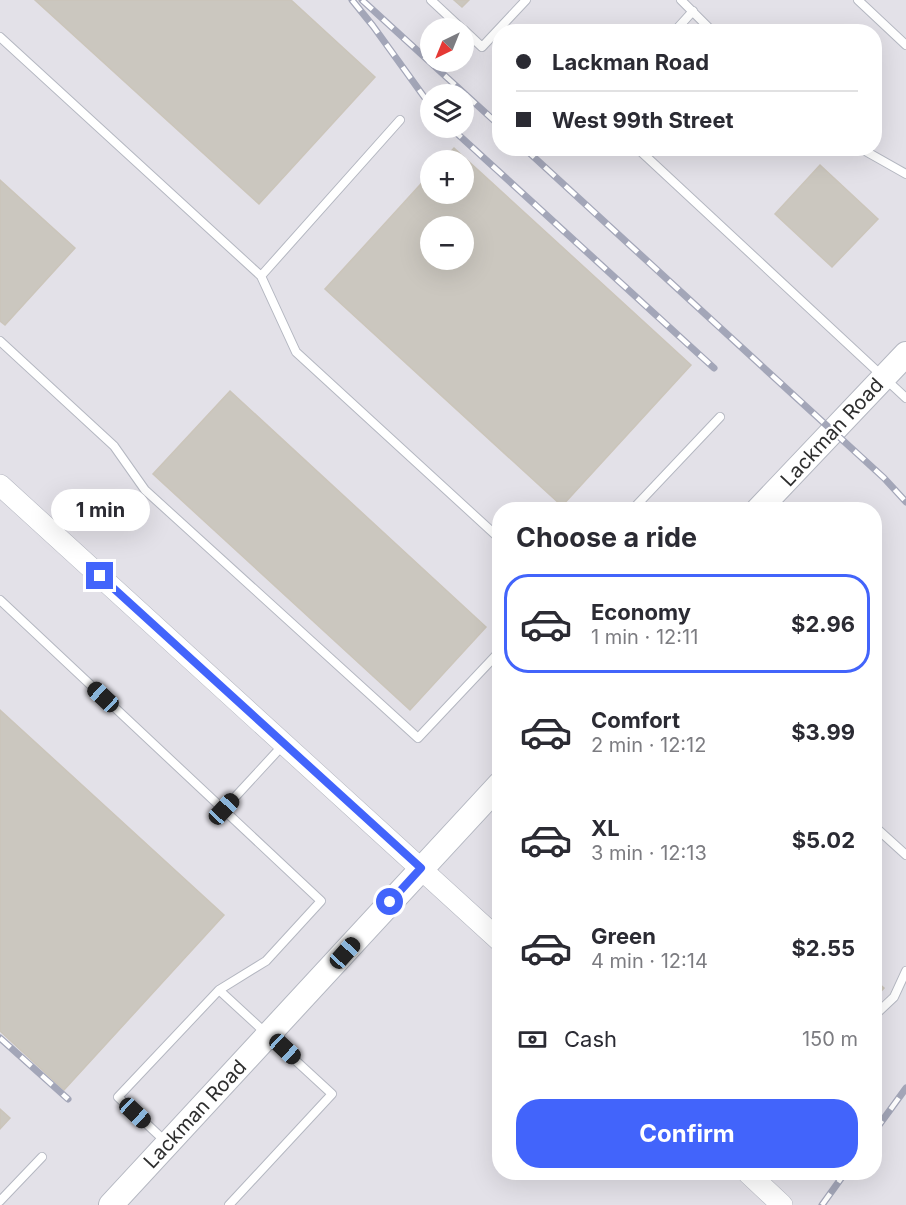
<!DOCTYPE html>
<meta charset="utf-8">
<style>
:root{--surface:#fff;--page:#f7f7f7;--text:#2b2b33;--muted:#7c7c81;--line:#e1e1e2;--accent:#4264fb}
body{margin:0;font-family:Inter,sans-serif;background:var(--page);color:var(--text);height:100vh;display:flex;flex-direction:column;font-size:22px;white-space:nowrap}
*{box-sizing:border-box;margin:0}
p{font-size:20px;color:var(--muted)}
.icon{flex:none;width:33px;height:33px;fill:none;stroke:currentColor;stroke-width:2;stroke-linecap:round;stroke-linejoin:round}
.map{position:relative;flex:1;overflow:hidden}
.sheet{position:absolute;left:492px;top:502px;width:390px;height:678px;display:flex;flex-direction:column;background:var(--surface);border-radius:24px;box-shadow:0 6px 24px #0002}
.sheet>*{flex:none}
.hud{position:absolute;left:492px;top:24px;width:390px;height:132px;border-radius:24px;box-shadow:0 6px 24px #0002;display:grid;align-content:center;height:132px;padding:0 24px;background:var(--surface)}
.needle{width:39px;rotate:223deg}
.controls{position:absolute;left:420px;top:18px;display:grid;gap:12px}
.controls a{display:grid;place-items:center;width:54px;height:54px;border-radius:50%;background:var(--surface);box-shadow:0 6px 24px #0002;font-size:30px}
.end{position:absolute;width:27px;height:27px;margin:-14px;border:8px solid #4264fb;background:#fff;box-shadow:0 0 0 3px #fff}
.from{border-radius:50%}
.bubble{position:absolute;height:42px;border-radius:21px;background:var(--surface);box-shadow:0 6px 24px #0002;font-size:20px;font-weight:700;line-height:42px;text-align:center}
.car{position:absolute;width:18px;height:36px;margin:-18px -9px;border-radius:8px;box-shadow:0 0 4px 2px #0007;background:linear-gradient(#222 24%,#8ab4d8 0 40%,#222 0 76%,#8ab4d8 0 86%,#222 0)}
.hud b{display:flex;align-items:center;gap:21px;height:57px;font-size:22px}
.hud b+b{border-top:2px solid var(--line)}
.hud i{width:15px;height:15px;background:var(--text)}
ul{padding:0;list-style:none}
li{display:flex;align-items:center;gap:18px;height:99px;margin:0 12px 9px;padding:0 12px;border:3px solid transparent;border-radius:24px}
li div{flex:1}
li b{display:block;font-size:22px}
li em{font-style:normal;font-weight:700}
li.active{border-color:var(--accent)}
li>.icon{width:54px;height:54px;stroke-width:1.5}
h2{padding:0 24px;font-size:27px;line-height:72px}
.pay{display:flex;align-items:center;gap:15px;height:66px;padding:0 24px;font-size:22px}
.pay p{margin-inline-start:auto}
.button{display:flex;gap:12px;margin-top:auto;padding:12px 24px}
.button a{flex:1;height:69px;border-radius:24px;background:var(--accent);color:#fff;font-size:24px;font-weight:700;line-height:69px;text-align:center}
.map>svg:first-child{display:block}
.industrial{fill:#e3e1e8;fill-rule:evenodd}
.building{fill:#cbc7bf;stroke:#cbc5ba;stroke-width:1.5;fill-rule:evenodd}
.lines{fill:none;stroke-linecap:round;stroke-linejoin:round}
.service-casing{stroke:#b4b7c1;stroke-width:10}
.tertiary-casing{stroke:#b4b7c1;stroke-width:22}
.secondary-casing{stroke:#b4b7c1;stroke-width:26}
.service{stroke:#fff;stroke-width:8}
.tertiary{stroke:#fff;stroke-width:21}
.secondary{stroke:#fff;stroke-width:24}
.rail-casing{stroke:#a3a6b8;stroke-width:7}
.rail{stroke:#fff;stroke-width:4.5;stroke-dasharray:14;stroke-linecap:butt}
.route{stroke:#4264fb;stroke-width:8}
.labels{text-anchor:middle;stroke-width:4.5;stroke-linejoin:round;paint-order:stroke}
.street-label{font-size:20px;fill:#2e2e2e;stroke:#fff}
</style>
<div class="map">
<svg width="906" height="1205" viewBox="0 0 906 1205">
<rect width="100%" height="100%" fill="#efe9e1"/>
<path class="industrial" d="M 0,0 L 906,0 L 906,1205 L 0,1205 ZM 430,28 L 464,28 L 464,62 L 430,62 ZM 500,32 L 874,32 L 874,148 L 500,148 ZM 430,94 L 464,94 L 464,128 L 430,128 ZM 430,160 L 464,160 L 464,194 L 430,194 ZM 430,226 L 464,226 L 464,260 L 430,260 ZM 500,510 L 874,510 L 874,1173 L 500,1173 Z"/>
<path class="building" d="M 35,0 L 291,0 L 375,77 L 259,204 Z
M 454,0 L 469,0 L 462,7 Z
M 454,148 L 691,365 L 562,506 L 325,289 L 430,174 L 430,194 L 464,194 L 464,160 L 443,160 ZM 430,226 L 464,226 L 464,260 L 430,260 Z
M 820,165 L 878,219 L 832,267 L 775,214 Z
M 0,180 L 75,248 L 5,325 L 0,321 Z
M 230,391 L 486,627 L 410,710 L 153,474 Z
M 0,710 L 224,915 L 64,1090 L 0,1031 Z
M 874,979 L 884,988 L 874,999 Z
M 0,1109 L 10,1118 L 0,1129 Z"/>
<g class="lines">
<g class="service-casing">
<path id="service" d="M 431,0 L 461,28
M 681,0 L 713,32
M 858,0 L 906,45
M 464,30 L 482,47 L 526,0
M 674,32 L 693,11
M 0,37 L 261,276
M 400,120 L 261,276 L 296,352 L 500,539
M 637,148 L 906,398
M 860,148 L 906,174
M 0,341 L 114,446 L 145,490 L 418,738 L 500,651
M 632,510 L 720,417
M 0,600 L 321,901 L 266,961 L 219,990
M 224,809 L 284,744
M 874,826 L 906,855
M 874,1016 L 894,997 L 906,971
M 166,1142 L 118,1097 L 219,990 L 332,1094 L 229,1205
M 0,1201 L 42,1157"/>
</g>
<g class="tertiary-casing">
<path id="tertiary" d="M 0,485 L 500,941
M 748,1173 L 782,1205"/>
</g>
<g class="secondary-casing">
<path id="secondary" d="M 758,510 L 906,354
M 111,1205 L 500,784"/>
</g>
<use href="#service" class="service"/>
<use href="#tertiary" class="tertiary"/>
<use href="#secondary" class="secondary"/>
<g class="rail-casing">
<path id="rail" d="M 352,0 L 373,26 L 430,105
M 362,0 L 500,126
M 451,128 L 714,368
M 524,148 L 884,478 L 906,502
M 0,1038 L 68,1099
M 874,1132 L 906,1088
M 822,1205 L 845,1173"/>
</g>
<use href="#rail" class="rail"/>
</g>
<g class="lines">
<path class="route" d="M 100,576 L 421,868 L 390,902"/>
</g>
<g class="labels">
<g class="street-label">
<text transform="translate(832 432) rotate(-47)" y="7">Lackman Road</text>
<text transform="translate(195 1114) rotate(-47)" y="7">Lackman Road</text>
</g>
</g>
</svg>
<div class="controls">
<a><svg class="needle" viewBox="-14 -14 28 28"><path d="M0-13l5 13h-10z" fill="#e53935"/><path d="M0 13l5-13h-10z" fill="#7c7c81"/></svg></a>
<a><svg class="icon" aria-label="layers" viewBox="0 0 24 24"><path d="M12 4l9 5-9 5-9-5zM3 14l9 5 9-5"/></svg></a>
<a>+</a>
<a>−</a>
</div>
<i class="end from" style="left:390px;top:902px"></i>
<i class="end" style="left:100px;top:576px"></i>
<div class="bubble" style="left:51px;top:489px;width:99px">1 min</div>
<i class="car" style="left:103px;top:697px;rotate:313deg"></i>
<i class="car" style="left:224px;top:809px;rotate:43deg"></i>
<i class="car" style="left:345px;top:953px;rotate:42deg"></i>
<i class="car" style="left:285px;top:1049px;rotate:133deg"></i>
<i class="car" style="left:135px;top:1113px;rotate:133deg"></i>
<div class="hud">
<b><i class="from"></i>Lackman Road</b>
<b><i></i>West 99th Street</b>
</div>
<section class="sheet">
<h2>Choose a ride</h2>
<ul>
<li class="active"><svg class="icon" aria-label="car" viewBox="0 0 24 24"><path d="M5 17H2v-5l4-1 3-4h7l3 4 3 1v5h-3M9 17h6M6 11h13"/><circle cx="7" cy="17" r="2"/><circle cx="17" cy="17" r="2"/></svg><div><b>Economy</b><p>1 min · 12:11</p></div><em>$2.96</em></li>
<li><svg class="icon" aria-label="car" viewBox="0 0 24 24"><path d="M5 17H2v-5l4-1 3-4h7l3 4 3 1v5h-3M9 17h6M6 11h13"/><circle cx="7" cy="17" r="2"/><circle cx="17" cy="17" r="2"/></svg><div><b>Comfort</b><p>2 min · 12:12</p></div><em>$3.99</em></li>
<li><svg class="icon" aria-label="car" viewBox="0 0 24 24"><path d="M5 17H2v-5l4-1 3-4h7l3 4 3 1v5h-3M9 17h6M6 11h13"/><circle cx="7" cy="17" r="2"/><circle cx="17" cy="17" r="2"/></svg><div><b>XL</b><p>3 min · 12:13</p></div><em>$5.02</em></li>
<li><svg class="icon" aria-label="car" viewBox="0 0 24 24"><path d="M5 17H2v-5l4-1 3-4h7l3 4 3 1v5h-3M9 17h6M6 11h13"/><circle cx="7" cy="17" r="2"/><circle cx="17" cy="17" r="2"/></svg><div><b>Green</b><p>4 min · 12:14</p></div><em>$2.55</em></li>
</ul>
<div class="pay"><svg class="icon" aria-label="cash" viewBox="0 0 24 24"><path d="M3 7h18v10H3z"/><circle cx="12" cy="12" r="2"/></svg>Cash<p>150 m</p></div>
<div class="button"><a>Confirm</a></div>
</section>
</div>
